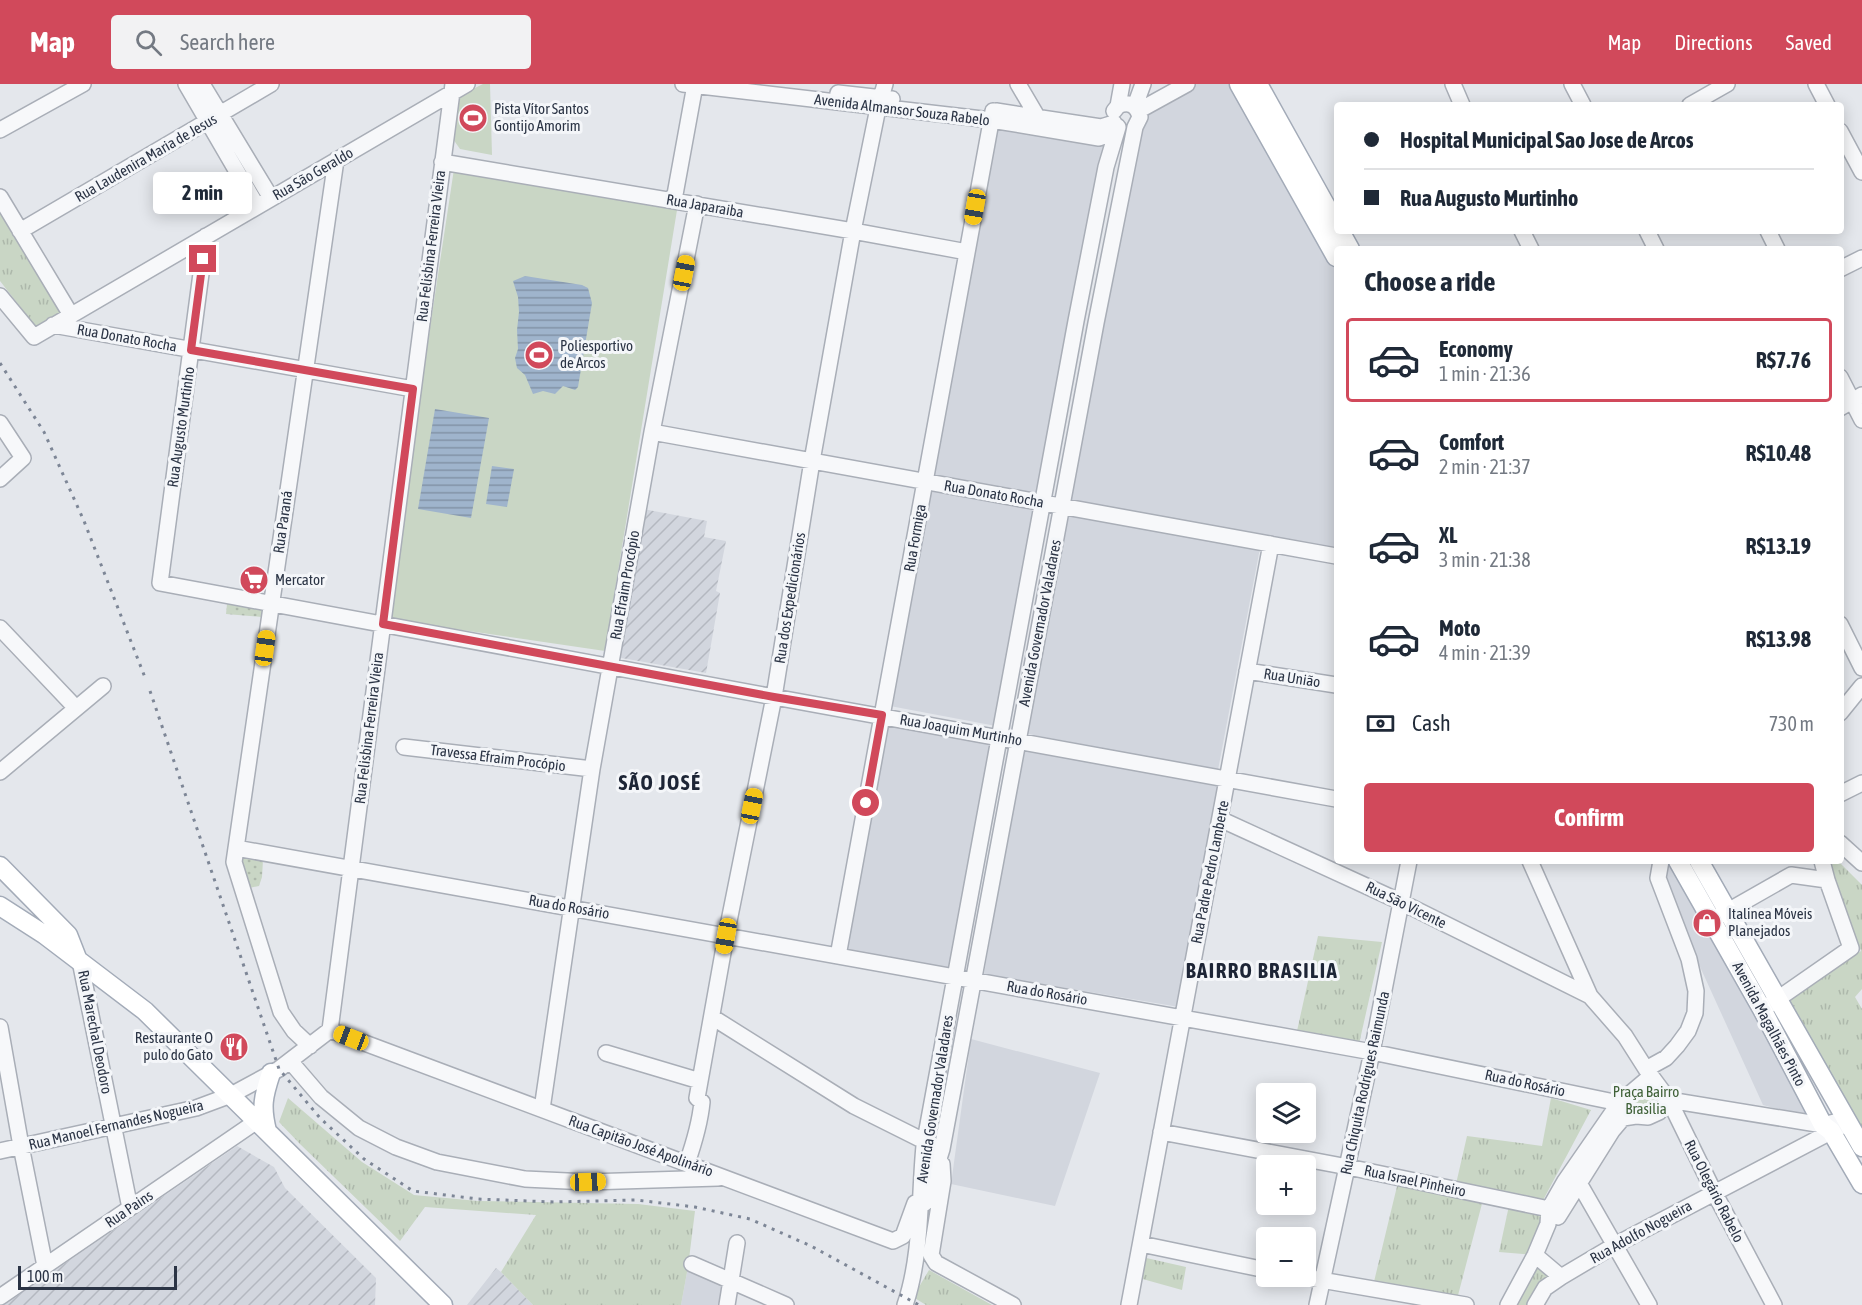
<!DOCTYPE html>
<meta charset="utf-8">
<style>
:root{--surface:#fff;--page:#f2f2f3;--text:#1f2937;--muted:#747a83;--line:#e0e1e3;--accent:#d1495b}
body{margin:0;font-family:"Asap Condensed",sans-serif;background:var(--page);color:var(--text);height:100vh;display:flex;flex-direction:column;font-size:22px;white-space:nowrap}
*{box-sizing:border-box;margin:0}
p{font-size:20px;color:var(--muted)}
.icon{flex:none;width:33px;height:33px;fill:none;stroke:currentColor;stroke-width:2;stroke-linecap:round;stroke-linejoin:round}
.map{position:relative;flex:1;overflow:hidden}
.panel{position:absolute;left:1334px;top:162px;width:510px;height:618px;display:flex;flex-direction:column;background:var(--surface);border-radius:6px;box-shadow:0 3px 15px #0003}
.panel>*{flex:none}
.hud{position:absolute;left:1334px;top:18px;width:510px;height:132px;border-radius:6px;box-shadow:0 3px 15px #0003;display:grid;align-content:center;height:132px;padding:0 30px;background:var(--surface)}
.tools{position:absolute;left:1256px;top:999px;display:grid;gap:12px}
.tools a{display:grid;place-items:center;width:60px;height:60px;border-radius:6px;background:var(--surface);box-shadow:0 3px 15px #0003;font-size:30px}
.scale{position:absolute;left:18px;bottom:15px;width:159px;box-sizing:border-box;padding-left:6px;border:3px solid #2b3445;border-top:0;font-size:16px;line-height:21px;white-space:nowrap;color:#2b3445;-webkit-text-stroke:4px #f4f6f9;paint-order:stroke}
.end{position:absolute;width:27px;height:27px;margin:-14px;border:8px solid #d1495b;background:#fff;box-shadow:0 0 0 3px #fff}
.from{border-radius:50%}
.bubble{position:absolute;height:42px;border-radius:6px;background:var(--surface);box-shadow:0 3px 15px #0003;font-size:20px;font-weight:700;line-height:42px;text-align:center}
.car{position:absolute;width:18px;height:36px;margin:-18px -9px;border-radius:8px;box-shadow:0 0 4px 2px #0007;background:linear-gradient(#f5c518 24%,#345 0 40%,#f5c518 0 76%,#345 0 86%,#f5c518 0)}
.hud b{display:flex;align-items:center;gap:21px;height:57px;font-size:22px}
.hud b+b{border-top:2px solid var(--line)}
.hud i{width:15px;height:15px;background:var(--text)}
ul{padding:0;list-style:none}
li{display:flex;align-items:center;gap:18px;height:84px;margin:0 12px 9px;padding:0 18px;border:3px solid transparent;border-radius:6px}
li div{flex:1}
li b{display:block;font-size:22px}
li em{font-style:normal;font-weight:700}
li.active{border-color:var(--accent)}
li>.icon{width:54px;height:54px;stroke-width:1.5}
h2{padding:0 30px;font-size:27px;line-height:72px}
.pay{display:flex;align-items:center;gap:15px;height:66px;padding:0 30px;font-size:22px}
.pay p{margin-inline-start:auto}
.primary-button{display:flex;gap:12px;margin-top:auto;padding:12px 30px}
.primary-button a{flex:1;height:69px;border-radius:6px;background:var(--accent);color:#fff;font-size:24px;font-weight:700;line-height:69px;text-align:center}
header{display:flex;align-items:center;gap:36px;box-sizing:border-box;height:84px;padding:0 30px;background:var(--accent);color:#fff}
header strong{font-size:28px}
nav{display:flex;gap:33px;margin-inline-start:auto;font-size:21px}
.search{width:420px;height:54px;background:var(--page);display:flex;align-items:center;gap:15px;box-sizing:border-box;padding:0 21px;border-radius:6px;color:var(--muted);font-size:22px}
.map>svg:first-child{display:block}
.built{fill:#d2d6de}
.industrial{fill:url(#industrial-furrows)}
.grass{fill:url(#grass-tufts)}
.garden{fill:url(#garden-dots)}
.pitch{fill:#c9d6c5}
.water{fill:url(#water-rules)}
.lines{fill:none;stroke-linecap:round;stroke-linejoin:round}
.minor-casing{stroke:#a9aeb7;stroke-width:18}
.major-casing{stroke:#a3abb8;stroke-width:21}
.minor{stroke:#f7f8fa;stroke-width:15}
.major{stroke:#fff;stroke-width:18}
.rail{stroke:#7d8696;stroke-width:3;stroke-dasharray:3 6;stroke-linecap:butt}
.route{stroke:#d1495b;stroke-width:8}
.labels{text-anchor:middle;stroke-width:6;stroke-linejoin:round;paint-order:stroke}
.poi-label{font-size:15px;fill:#2b3445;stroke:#f4f6f9;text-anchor:start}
.street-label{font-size:15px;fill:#2b3445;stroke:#f4f6f9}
.park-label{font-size:15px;fill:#3f6138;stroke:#f4f6f9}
.district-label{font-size:21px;font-weight:bold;letter-spacing:1.5px;fill:#1d2536;stroke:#f4f6f9}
</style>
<header>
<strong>Map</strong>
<div class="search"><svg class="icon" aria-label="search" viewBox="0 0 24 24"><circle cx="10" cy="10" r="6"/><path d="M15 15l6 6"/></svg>Search here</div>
<nav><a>Map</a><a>Directions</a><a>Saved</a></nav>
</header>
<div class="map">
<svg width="1862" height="1221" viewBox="0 0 1862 1221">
<defs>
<pattern id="industrial-furrows" width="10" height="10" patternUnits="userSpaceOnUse" patternTransform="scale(1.5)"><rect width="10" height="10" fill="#d2d6de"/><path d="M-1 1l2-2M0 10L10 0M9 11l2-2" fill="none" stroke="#b4b8c0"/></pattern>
<pattern id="grass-tufts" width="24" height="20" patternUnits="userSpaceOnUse" patternTransform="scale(1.5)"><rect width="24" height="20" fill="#c9d6c5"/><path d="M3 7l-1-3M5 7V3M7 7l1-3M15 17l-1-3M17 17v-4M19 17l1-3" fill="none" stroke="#adb8ab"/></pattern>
<pattern id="garden-dots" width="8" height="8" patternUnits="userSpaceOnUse" patternTransform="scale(1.5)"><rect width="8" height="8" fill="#c9d6c5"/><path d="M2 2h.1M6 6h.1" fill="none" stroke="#adb8ab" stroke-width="1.8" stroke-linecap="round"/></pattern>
<pattern id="water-rules" width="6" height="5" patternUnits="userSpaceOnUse" patternTransform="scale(1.5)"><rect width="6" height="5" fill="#9fb4cc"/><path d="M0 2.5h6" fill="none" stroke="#8293a7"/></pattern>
</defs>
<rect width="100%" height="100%" fill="#e4e7ec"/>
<path class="built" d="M 1194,0 L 1232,0 L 1336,184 L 1336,467 L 1069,417 L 1139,30 Z
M 995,38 L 1105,58 L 1038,412 L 929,393 Z
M 929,402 L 1033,423 L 996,642 L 890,622 Z
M 1065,428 L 1260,464 L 1218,686 L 1023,649 Z
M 885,639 L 991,657 L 953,887 L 845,866 Z
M 1023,665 L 1219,698 L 1179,923 L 984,890 Z
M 1676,782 L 1814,1035 L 1763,1021 L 1691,863 L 1664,795 L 1665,783 Z
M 971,955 L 1100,989 L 1055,1122 L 951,1100 Z
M 688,1183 L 728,1197 L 724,1221 L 681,1221 Z"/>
<path class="industrial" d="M 643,425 L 707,437 L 704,453 L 726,457 L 716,507 L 720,509 L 706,589 L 616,573 Z
M 237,1062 L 274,1083 L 285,1104 L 376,1194 L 375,1221 L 4,1221 Z
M 496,1184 L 501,1188 L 533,1221 L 467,1221 Z"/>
<path class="grass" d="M 0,120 L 66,228 L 36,243 L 0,197 Z
M 1828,777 L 1838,777 L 1862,801 L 1862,905 L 1855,913 L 1862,925 L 1862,1059 L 1786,919 L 1861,867 Z
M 1318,852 L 1382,858 L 1359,960 L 1297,947 Z
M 1651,992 L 1669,1016 L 1648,1033 L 1619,1019 Z
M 288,1014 L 362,1078 L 414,1111 L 478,1117 L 638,1120 L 695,1127 L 688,1183 L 681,1221 L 533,1221 L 501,1188 L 536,1131 L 425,1123 L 400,1157 L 300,1060 L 279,1038 Z
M 1551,1014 L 1591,1026 L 1541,1120 L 1456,1100 L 1467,1052 L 1542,1062 Z
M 1399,1094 L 1484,1112 L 1456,1219 L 1372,1206 Z
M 1510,1117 L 1549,1125 L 1535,1171 L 1561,1193 L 1536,1221 L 1509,1221 L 1534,1171 L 1499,1168 Z
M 1142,1173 L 1186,1183 L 1182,1206 L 1139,1194 Z
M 929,1186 L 992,1221 L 926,1221 L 913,1213 Z"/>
<path class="garden" d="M 227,520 L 263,524 L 262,533 L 226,530 Z
M 239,773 L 263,776 L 262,793 L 259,802 L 249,804 Z"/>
<path class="pitch" d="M 483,0 L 490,0 L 492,71 L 460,65 L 453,55 L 459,12 Z
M 454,85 L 678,120 L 605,567 L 386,535 Z"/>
<path class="water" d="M 525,192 L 582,201 L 588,204 L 592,219 L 578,303 L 575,306 L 563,302 L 555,310 L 543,307 L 533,310 L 525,291 L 517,284 L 515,274 L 518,265 L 517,246 L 519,228 L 518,213 L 513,197 Z
M 435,325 L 489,334 L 471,434 L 418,425 Z
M 492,382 L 514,385 L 507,423 L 486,420 Z"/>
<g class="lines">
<g class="minor-casing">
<path id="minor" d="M 186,0 L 257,122
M 202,0 L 271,114
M 683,0 L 991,36 L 1099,54 L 1107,51 L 1117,42
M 1018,0 L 1041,39
M 1453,0 L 1462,21
M 1572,0 L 1583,21
M 1816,0 L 1827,21
M 838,9 L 892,15
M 1690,21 L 1727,0
M 1135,22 L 1143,0
M 996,27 L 1101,43 L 1114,39
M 1114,27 L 1118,22 L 1122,0
M 1138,27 L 1187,0
M 0,46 L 83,0
M 1840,47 L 1862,88
M 442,78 L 853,147 L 967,168
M 0,113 L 71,231
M 674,116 L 695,1
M 20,147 L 271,0
M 1522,147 L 1531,165
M 1647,147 L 1656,165
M 1768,147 L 1777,165
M 206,152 L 160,499 L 774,613 L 1336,715
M 1840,185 L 1862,174
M 0,212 L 34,253 L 467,0
M 53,241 L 413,305
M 1840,293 L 1862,336
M 1840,324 L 1862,311
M 0,339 L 23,374 L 0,395
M 652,348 L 1336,472
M 1840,540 L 1862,584
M 0,544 L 76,624
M 1247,587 L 1336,601
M 1840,629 L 1862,602
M 404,663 L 592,685
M 0,688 L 103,602
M 1840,710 L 1862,699
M 1220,735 L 1401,818 L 1590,912
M 1840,759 L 1862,779
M 236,764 L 1372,968 L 1619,1019 L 1625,1028 L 1636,1032 L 1648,1033 L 1659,1028 L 1669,1016 L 1823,1041 L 1846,1035
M 1530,777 L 1590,912 L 1625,952 L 1646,985 L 1669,1016 L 1714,1108 L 1774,1221
M 1822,777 L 1827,796
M 1712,836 L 1791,791 L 1827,796 L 1851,864 L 1769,921
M 838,872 L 993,27
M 80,877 L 130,1124
M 712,933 L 854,1022 L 932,1061
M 0,943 L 21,1062 L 45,1182
M 330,946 L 893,1157 L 903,1152 L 915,1119
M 310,962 L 294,947 L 281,928 L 234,778 L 336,76
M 606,969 L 700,997
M 290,977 L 321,1013 L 359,1044 L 396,1063 L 437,1078 L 525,1095 L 588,1098 L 718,1094
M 542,1025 L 592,685 L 652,348 L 697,120
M 1161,1048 L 1348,1083 L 1549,1125 L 1563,1125
M 0,1067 L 196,1024 L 231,1011 L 279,985 L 330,946 L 453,0
M 687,1079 C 694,1059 700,1039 702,1018 L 697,1014 L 726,852 L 774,613 L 812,377 L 853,147 L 878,24 L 885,0
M 942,1080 L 943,1097 L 931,1171 L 936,1179 L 1013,1221
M 1579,1099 L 1649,1221
M 925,1119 L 942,1065 L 1096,239 L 1135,43 L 1140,33 C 1137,21 1129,17 1118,22
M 1558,1133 L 1612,1047 L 1623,1034 L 1636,1032
M 1141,1160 L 1266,1186
M 1535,1171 L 1561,1193 L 1615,1161 L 1840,1043
M 692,1180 L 786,1221
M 1298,1192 L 1466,1221
M 0,1213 L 257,1037
M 727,1221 L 737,1159
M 905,1221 C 922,1171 919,1114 924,1062 L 1076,237 L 1106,83 L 1118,43
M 1129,1221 L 1271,460
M 1317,1221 L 1372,968 L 1409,777
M 1508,1221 L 1535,1171 L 1548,1140 L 1549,1125 L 1565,1097 L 1619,1019 L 1651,992 L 1646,985 L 1666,974 L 1677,962 L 1688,947 L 1695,929 L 1696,907 L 1689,875 L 1658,794 L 1661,777
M 1535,1221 L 1545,1204 L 1561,1193"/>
</g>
<g class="major-casing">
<path id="major" d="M 1239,0 L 1336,173
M 1258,0 L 1336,140
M 1340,147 L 1350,165
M 1678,777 L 1762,925 L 1823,1041 L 1831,1047 L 1862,1100
M 1699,777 L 1862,1063
M 0,782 L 68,851 L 77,874
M 0,822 L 45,851 L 145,927 L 443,1221
M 267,1047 C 261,1023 263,1013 271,989"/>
</g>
<use href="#minor" class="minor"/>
<use href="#major" class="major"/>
<path class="rail" d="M 0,279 L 44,348 L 84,437 L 146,596
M 150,607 L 279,985 L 320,1034 L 364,1075 L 413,1107 L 478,1115 L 554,1118 L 636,1116 L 695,1123 L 750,1135 L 811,1162 L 919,1221"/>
</g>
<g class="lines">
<path class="route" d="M 203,175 L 191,266 L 413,305 L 383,540 L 774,613 L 882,631 L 866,719"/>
</g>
<defs>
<g id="stadium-disc" transform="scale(1.5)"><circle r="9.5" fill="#d1495b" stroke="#f4f6f9"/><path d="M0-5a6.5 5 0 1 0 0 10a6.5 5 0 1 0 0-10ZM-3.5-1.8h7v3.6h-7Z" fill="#fff"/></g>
<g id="supermarket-disc" transform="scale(1.5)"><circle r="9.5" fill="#d1495b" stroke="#f4f6f9"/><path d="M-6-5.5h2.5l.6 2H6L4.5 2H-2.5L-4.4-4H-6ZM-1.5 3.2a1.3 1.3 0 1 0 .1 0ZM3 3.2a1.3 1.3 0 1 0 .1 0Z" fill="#fff"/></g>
<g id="shop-disc" transform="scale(1.5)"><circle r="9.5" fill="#d1495b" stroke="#f4f6f9"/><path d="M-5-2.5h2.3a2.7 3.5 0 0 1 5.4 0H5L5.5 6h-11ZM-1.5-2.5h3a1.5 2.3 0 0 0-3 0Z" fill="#fff"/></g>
<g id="restaurant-disc" transform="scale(1.5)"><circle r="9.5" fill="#d1495b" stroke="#f4f6f9"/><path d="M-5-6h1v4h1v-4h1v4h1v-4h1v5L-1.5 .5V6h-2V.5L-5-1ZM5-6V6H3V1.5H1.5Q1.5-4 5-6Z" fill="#fff"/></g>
</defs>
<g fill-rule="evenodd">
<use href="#stadium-disc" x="473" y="34"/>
<use href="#stadium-disc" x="539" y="271"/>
<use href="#supermarket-disc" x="254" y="496"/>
<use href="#shop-disc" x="1707" y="839"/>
<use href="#restaurant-disc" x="234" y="963"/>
</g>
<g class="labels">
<g class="poi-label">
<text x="494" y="30">Pista Vítor Santos<tspan x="494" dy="17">Gontijo Amorim</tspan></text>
<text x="560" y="267">Poliesportivo<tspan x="560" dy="17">de Arcos</tspan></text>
<text x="275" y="501">Mercator</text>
<text x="1728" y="835">Italinea Móveis<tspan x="1728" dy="17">Planejados</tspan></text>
<text x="213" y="959" text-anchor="end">Restaurante O<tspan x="213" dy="17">pulo do Gato</tspan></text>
</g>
<g class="street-label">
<text transform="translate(902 26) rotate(7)" y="5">Avenida Almansor Souza Rabelo</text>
<text transform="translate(146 74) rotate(-30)" y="5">Rua Laudenira Maria de Jesus</text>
<text transform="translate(313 90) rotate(-30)" y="5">Rua São Geraldo</text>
<text transform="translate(705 122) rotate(10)" y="5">Rua Japaraiba</text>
<text transform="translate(431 162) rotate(-83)" y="5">Rua Felisbina Ferreira Vieira</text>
<text transform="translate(127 254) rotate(10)" y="5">Rua Donato Rocha</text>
<text transform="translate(181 343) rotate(-82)" y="5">Rua Augusto Murtinho</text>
<text transform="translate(994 410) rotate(10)" y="5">Rua Donato Rocha</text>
<text transform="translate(283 438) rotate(-82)" y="5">Rua Paraná</text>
<text transform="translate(915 454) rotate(-80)" y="5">Rua Formiga</text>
<text transform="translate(625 501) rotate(-80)" y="5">Rua Efraim Procópio</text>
<text transform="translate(790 514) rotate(-81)" y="5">Rua dos Expedicionários</text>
<text transform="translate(1040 539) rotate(-79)" y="5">Avenida Governador Valadares</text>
<text transform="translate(1292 594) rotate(9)" y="5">Rua União</text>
<text transform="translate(369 644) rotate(-83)" y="5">Rua Felisbina Ferreira Vieira</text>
<text transform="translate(961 646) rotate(10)" y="5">Rua Joaquim Murtinho</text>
<text transform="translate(498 674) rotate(7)" y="5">Travessa Efraim Procópio</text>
<text transform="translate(1210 788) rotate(-79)" y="5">Rua Padre Pedro Lamberte</text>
<text transform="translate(1406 821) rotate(26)" y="5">Rua São Vicente</text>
<text transform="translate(569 823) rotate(10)" y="5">Rua do Rosário</text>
<text transform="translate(1047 909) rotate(10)" y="5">Rua do Rosário</text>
<text transform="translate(1769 940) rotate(62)" y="5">Avenida Magalhães Pinto</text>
<text transform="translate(95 948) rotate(79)" y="5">Rua Marechal Deodoro</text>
<text transform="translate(1365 999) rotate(-78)" y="5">Rua Chiquita Rodrigues Raimunda</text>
<text transform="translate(1525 999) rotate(12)" y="5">Rua do Rosário</text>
<text transform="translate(935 1015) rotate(-81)" y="5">Avenida Governador Valadares</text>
<text transform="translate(116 1041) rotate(-13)" y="5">Rua Manoel Fernandes Nogueira</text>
<text transform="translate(641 1062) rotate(20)" y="5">Rua Capitão José Apolinário</text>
<text transform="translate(1415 1097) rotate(12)" y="5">Rua Israel Pinheiro</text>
<text transform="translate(1714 1107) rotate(63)" y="5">Rua Olegário Rabelo</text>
<text transform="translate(129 1125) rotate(-34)" y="5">Rua Pains</text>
<text transform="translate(1641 1148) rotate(-29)" y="5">Rua Adolfo Nogueira</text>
</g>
<g class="park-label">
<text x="1646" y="1013">Praça Bairro<tspan x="1646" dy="17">Brasilia</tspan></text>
</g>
<g class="district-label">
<text x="660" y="706">SÃO JOSÉ</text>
<text x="1262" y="894">BAIRRO BRASILIA</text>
</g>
</g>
</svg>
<div class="tools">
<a><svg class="icon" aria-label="layers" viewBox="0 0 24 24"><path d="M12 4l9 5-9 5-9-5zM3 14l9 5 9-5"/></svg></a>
<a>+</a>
<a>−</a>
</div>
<div class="scale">100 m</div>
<i class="end from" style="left:866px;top:719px"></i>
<i class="end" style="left:203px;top:175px"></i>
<div class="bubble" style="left:153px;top:88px;width:99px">2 min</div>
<i class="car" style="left:975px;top:123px;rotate:190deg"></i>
<i class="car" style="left:684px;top:189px;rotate:11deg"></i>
<i class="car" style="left:265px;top:564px;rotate:8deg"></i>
<i class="car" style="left:752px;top:722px;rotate:11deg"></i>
<i class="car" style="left:726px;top:852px;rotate:190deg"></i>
<i class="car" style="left:351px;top:954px;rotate:291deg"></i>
<i class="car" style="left:588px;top:1098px;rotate:88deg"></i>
<div class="hud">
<b><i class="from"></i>Hospital Municipal Sao Jose de Arcos</b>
<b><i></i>Rua Augusto Murtinho</b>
</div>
<section class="panel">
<h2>Choose a ride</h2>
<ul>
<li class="active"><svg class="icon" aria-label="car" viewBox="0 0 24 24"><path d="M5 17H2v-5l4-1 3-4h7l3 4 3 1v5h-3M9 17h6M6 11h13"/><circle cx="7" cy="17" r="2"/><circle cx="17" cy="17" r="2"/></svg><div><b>Economy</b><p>1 min · 21:36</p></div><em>R$7.76</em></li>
<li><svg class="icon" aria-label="car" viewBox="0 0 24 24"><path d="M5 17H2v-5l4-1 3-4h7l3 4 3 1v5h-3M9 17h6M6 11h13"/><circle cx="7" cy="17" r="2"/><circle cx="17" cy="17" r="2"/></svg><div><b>Comfort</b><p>2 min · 21:37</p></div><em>R$10.48</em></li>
<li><svg class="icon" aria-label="car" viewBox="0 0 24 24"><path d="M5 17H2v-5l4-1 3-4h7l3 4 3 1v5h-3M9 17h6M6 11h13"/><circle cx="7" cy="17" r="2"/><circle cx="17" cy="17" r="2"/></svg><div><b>XL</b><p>3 min · 21:38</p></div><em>R$13.19</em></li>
<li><svg class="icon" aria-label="car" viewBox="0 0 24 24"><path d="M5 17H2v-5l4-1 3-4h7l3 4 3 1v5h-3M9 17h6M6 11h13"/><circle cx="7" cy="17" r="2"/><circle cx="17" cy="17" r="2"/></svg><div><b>Moto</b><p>4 min · 21:39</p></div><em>R$13.98</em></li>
</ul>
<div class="pay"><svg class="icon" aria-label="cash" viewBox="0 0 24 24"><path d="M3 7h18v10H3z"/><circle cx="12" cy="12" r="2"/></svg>Cash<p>730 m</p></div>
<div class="primary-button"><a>Confirm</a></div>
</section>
</div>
